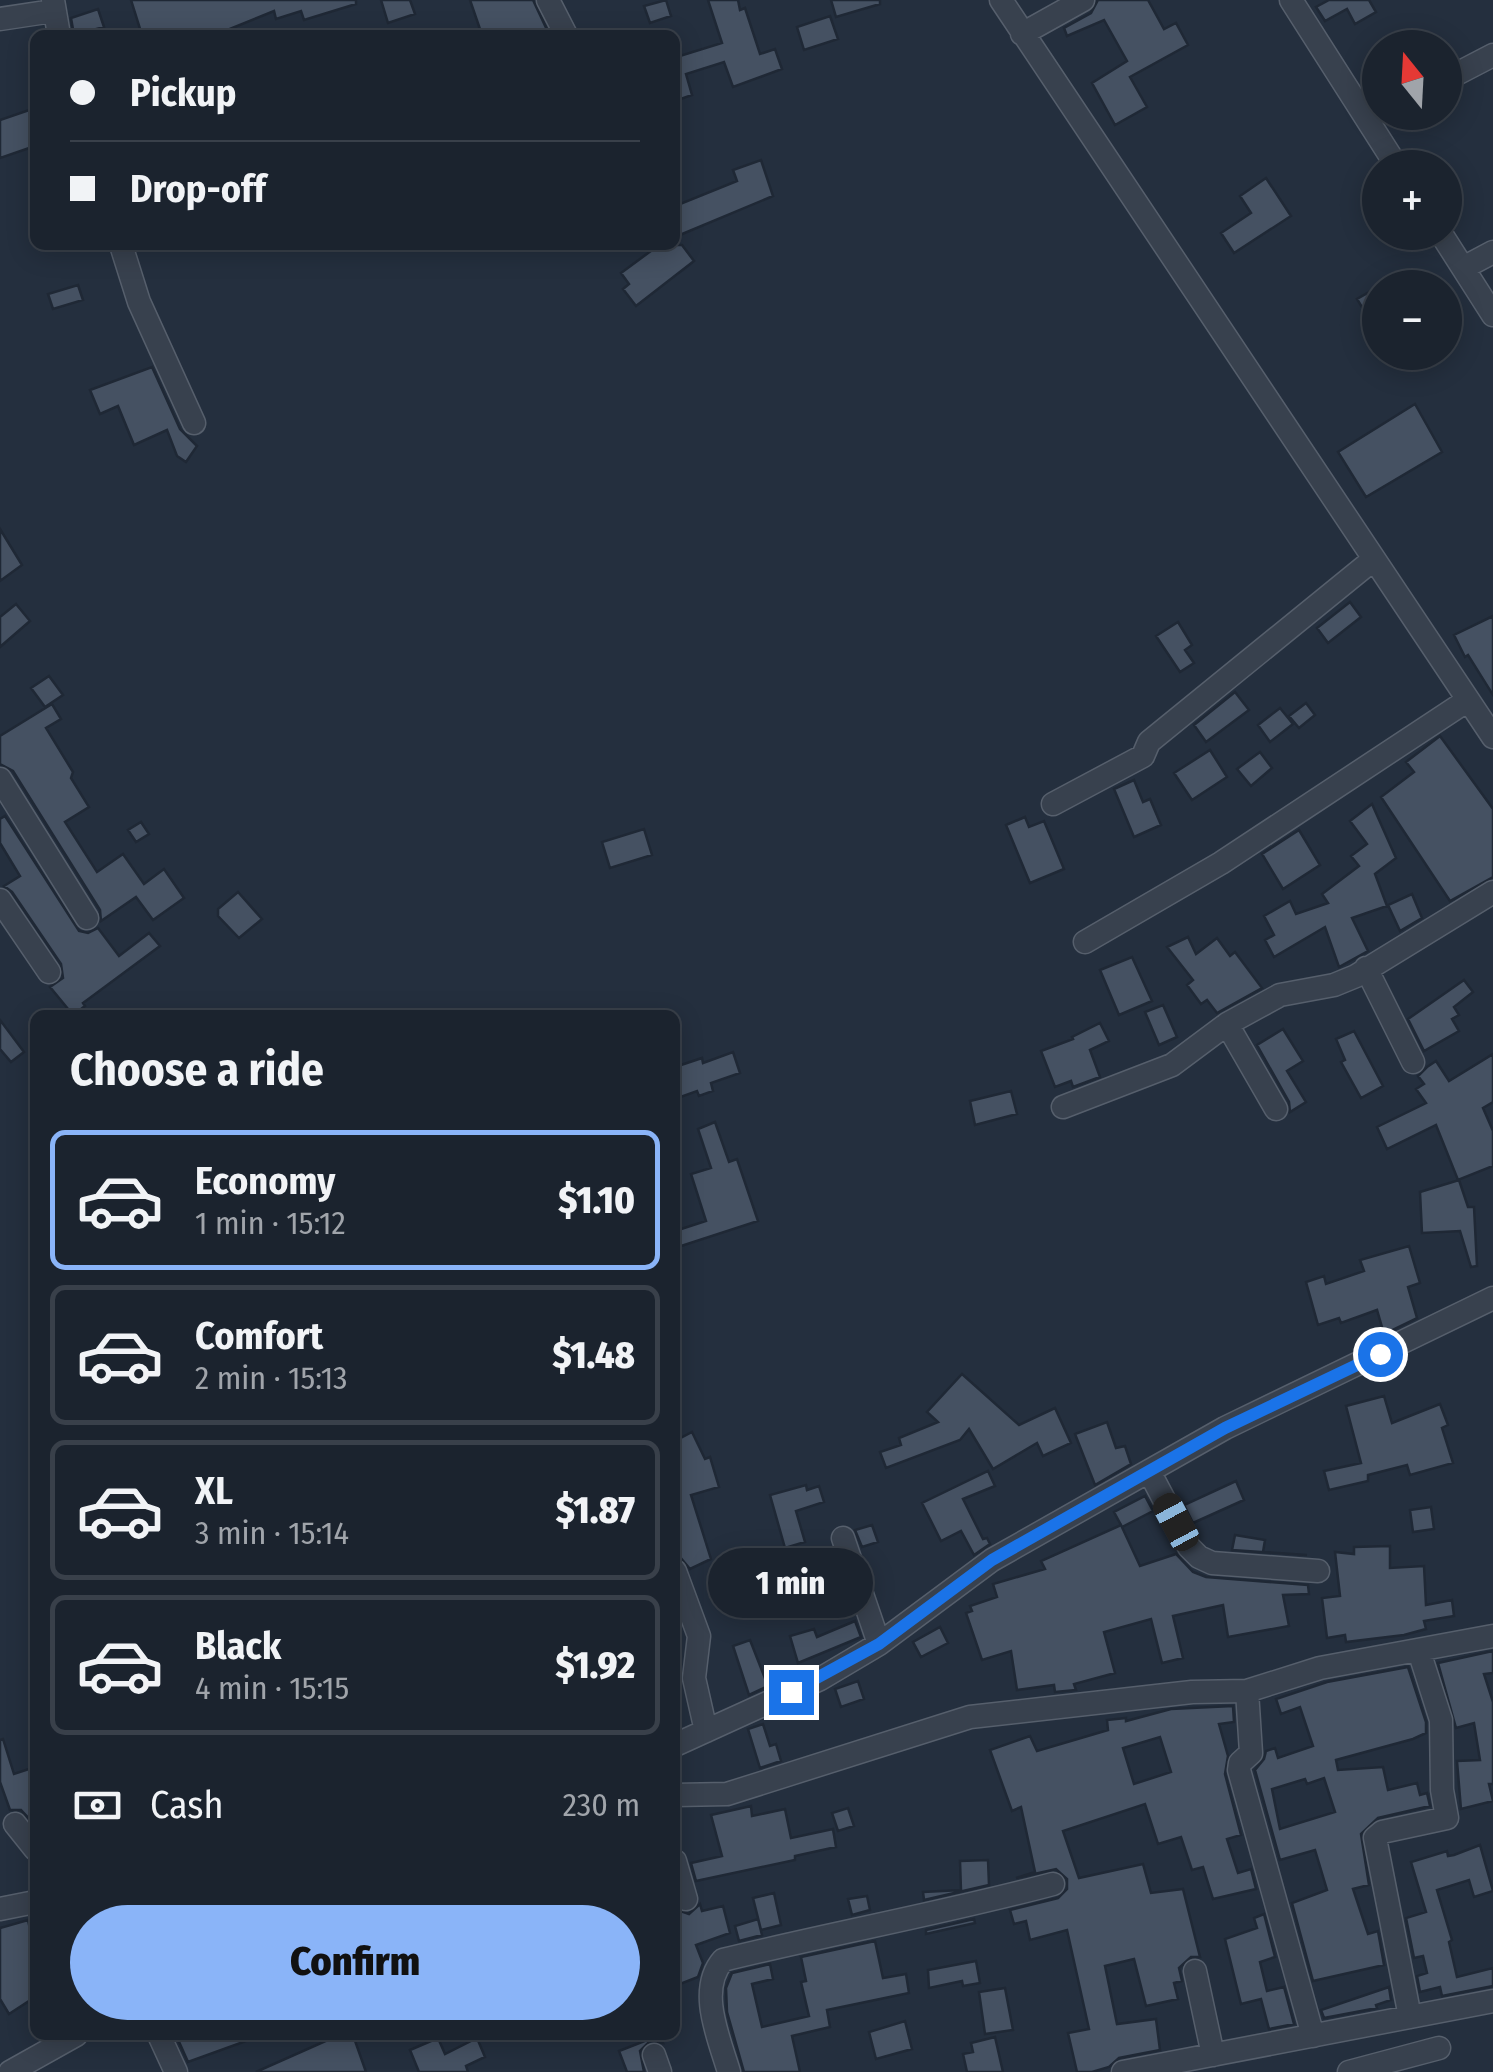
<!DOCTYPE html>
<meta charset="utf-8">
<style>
:root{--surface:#1b232e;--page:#242b36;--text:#f1f3f6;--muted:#a0a4aa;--line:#39404a;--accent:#8ab4f8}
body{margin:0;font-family:"Fira Sans Condensed",sans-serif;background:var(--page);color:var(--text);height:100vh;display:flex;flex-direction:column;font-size:38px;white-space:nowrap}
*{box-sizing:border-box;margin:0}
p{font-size:32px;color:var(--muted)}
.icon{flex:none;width:55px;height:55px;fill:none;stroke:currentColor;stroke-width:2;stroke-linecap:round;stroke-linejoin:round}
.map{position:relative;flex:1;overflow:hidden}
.side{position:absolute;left:30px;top:1010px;width:650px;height:1030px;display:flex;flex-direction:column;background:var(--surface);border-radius:15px;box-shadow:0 5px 25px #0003,0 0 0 2px var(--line)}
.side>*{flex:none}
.top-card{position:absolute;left:30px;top:30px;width:650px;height:220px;border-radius:15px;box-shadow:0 5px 25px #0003,0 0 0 2px var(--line);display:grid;align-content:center;height:220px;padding:0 40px;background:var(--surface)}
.needle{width:65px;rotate:342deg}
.tools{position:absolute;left:1362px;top:30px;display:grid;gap:20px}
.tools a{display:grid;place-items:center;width:100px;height:100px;border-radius:50%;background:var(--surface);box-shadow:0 5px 25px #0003,0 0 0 2px var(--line);font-size:50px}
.end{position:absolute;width:45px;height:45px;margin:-22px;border:12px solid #1a73e8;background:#fff;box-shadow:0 0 0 5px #fff}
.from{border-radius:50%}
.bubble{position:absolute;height:70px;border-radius:35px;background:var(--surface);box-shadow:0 5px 25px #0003,0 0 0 2px var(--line);font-size:32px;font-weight:800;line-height:70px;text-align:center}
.car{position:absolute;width:30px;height:60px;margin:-30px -15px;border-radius:12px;box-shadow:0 0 8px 2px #0007;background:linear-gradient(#222 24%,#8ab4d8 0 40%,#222 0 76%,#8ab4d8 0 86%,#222 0)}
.top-card b{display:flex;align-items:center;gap:35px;height:95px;font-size:38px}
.top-card b+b{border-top:2px solid var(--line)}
.top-card i{width:25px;height:25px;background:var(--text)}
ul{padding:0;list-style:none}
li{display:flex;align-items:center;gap:30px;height:140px;margin:0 20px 15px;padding:0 20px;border:5px solid var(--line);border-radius:15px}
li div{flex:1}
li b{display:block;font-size:38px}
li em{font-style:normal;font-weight:800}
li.selected{border-color:var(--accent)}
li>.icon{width:90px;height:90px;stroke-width:1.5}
h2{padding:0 40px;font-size:45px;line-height:120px}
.pay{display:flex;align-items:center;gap:25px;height:110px;padding:0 40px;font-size:38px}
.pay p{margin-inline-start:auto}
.action{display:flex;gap:20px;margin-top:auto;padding:20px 40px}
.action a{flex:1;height:115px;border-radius:60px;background:var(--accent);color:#111;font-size:40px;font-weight:800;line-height:115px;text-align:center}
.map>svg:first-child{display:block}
.building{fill:#455162;stroke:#1f2835;stroke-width:2.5;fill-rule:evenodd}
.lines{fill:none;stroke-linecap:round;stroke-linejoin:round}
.street-casing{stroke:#565f6c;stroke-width:25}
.street{stroke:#38414e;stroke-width:22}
.route{stroke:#1a73e8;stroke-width:12}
</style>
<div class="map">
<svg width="1493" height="2072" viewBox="0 0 1493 2072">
<rect width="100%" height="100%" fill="#242f3e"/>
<path class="building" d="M 131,0 L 356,0 L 356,4 L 304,20 L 301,11 L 276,19 L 274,11 L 215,35 L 142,35 Z
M 381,0 L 410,0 L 415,14 L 388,23 Z
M 470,0 L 533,0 L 548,32 L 538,35 L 482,35 Z
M 666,0 L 671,16 L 650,23 L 644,6 Z
M 708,0 L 738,0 L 740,10 L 745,8 L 760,54 L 775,49 L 782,69 L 733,87 L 724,62 L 686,74 L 692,95 L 678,100 L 675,52 L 678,51 L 680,56 L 722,43 Z
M 831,0 L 880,0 L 880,4 L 836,17 Z
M 1098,0 L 1148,0 L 1164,29 L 1176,23 L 1188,45 L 1130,77 L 1147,107 L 1115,125 L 1092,83 L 1127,61 L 1104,20 L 1067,36 L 1064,28 L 1091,13 Z
M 1329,0 L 1369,0 L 1376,12 L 1355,24 L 1347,9 L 1325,21 L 1316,7 Z
M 98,9 L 104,27 L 74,35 L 71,18 Z
M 830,16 L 838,39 L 804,50 L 797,27 Z
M 35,108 L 35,146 L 0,158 L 0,120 Z
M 761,160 L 773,196 L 675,237 L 675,206 L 737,181 L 733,170 Z
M 1266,178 L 1291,216 L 1234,253 L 1221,233 L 1251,213 L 1240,196 Z
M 659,245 L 682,245 L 694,261 L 636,306 L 623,289 L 629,284 L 621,273 Z
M 78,285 L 83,300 L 53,309 L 48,294 Z
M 1380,286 L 1380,337 L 1357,299 Z
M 152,367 L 180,429 L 197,446 L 186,462 L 177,456 L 167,430 L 134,445 L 118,406 L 100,414 L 90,390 Z
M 1415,404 L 1442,452 L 1366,497 L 1338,452 Z
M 0,529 L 22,565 L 0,581 Z
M 1350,602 L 1361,617 L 1328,643 L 1317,628 Z
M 16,604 L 30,621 L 0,647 L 0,617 Z
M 1493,616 L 1493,695 L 1468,655 L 1465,657 L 1454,635 Z
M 1178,622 L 1192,645 L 1185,650 L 1194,663 L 1180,672 L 1156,636 Z
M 49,676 L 63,695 L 45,707 L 31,688 Z
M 1235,692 L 1249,710 L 1206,742 L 1194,725 Z
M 1306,703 L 1315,715 L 1299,728 L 1289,716 Z
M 52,704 L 61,719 L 46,728 L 73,772 L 71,778 L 89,807 L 65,822 L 97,872 L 123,854 L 144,884 L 164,869 L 184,898 L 153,920 L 136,897 L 101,921 L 100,910 L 13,771 L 0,764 L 0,736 Z
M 1280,708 L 1293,724 L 1270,742 L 1258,725 Z
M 1440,736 L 1493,809 L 1493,877 L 1450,901 L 1381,797 L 1414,772 L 1406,762 Z
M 1210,750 L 1227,777 L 1192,800 L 1174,773 Z
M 1260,752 L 1272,768 L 1251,786 L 1237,769 Z
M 1134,780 L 1143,802 L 1150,799 L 1161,825 L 1134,837 L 1114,789 Z
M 1372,804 L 1396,858 L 1375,874 L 1387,906 L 1352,918 L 1368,951 L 1339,967 L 1325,927 L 1274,957 L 1265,940 L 1274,935 L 1264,916 L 1290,901 L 1296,914 L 1328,903 L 1322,894 L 1359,866 L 1351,856 L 1367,844 L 1350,821 Z
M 5,816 L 79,931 L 88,933 L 98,928 L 119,956 L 149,933 L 160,946 L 83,1003 L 85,1006 L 73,1015 L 50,987 L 63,978 L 61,964 L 12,892 L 4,886 L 20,876 L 0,843 L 0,819 Z
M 1025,817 L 1029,827 L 1044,821 L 1064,869 L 1030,883 L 1006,825 Z
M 141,822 L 149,834 L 136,842 L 128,830 Z
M 644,829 L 652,855 L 610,868 L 602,842 Z
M 1299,830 L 1320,865 L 1283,889 L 1262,854 Z
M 238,892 L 262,919 L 239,938 L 218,916 L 218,909 Z
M 1412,894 L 1422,918 L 1400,931 L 1388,905 Z
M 1188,937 L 1196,954 L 1217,938 L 1230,956 L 1235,952 L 1262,988 L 1217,1013 L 1207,1000 L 1201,1004 L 1187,985 L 1193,980 L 1167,947 Z
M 1132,957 L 1152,1001 L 1119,1015 L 1100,970 Z
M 1464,980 L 1473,992 L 1454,1007 L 1459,1015 L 1452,1019 L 1459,1031 L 1424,1051 L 1408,1019 Z
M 1163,1005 L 1177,1037 L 1159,1045 L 1145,1012 Z
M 0,1020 L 24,1052 L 11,1062 L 0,1049 Z
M 1100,1023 L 1109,1041 L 1090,1050 L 1100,1077 L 1073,1087 L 1071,1081 L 1055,1087 L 1041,1051 L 1073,1039 L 1072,1037 Z
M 1283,1029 L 1303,1061 L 1287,1071 L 1306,1102 L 1290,1112 L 1289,1102 L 1257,1045 Z
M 1354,1031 L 1383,1086 L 1361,1098 L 1341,1062 L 1345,1060 L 1336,1039 Z
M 733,1052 L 740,1073 L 711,1083 L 713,1091 L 699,1096 L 697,1091 L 675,1099 L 675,1067 L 702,1058 L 703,1063 Z
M 1493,1054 L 1493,1102 L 1483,1108 L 1493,1131 L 1493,1166 L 1458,1180 L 1436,1125 L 1387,1149 L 1377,1127 L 1426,1103 L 1416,1089 L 1424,1084 L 1418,1076 L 1427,1067 L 1436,1061 L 1449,1081 Z
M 1011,1091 L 1017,1114 L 975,1125 L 970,1101 Z
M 715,1122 L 729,1162 L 737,1159 L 758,1221 L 675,1248 L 675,1231 L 706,1221 L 691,1174 L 711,1168 L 698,1129 Z
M 1459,1180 L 1468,1207 L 1474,1207 L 1477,1266 L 1471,1267 L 1460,1231 L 1422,1233 L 1420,1192 Z
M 1409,1246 L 1420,1283 L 1408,1287 L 1417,1318 L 1384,1334 L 1377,1310 L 1341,1323 L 1339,1318 L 1318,1325 L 1306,1282 L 1324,1276 L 1326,1284 L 1364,1271 L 1360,1260 Z
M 962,1374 L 1019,1425 L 1055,1408 L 1071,1443 L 1043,1456 L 1037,1443 L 993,1469 L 969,1429 L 960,1440 L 886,1468 L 880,1452 L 901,1445 L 899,1438 L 938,1422 L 927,1412 Z
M 1384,1396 L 1392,1423 L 1440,1404 L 1448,1425 L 1442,1428 L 1453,1463 L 1410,1475 L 1407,1465 L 1368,1475 L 1368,1481 L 1329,1490 L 1324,1471 L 1361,1463 L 1346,1406 Z
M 1107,1422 L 1116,1448 L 1125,1446 L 1131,1464 L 1095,1485 L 1075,1434 Z
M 692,1432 L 705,1459 L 710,1457 L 719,1487 L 691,1495 L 711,1559 L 690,1569 L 680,1557 L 675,1543 L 675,1441 Z
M 988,1471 L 995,1486 L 963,1499 L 983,1539 L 987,1538 L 990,1544 L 974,1555 L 961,1531 L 941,1541 L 922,1503 Z
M 1236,1481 L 1244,1500 L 1193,1523 L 1184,1505 Z
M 806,1485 L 807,1490 L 819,1486 L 824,1502 L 796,1511 L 805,1542 L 785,1548 L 770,1495 Z
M 1145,1496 L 1153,1511 L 1122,1527 L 1114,1512 Z
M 1431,1507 L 1434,1529 L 1413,1532 L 1410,1510 Z
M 872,1525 L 878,1542 L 862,1547 L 855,1530 Z
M 1121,1525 L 1140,1566 L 1176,1554 L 1193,1572 L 1206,1577 L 1308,1585 L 1309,1594 L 1283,1595 L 1289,1626 L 1228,1637 L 1223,1605 L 1173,1616 L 1183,1658 L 1162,1663 L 1151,1619 L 1104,1632 L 1115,1673 L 1074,1684 L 1076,1690 L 1055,1692 L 1054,1685 L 1017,1690 L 1011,1651 L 982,1660 L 966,1613 L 972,1611 L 970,1606 L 997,1597 L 993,1584 L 1045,1569 L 1041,1561 Z
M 1235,1535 L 1265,1540 L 1263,1552 L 1307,1555 L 1232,1550 Z
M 1390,1546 L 1390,1568 L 1424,1566 L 1426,1605 L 1452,1600 L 1454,1616 L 1424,1621 L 1426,1629 L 1404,1635 L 1346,1642 L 1345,1635 L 1327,1638 L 1322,1598 L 1340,1596 L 1335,1552 L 1354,1554 L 1354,1547 Z
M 855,1621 L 861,1637 L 798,1663 L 790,1636 L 814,1629 L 817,1637 Z
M 940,1627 L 948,1643 L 921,1657 L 913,1642 Z
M 750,1640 L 768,1686 L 749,1695 L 733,1646 Z
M 1493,1651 L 1493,1673 L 1484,1674 L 1493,1702 L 1493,1784 L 1489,1784 L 1493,1801 L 1461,1809 L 1457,1761 L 1480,1760 L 1474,1723 L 1456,1728 L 1438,1663 Z
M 1408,1667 L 1426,1722 L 1426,1733 L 1413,1739 L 1336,1760 L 1338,1770 L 1383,1767 L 1388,1790 L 1417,1783 L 1420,1795 L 1427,1793 L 1430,1806 L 1378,1818 L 1361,1834 L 1369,1885 L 1353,1889 L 1368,1934 L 1378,1931 L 1384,1965 L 1313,1981 L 1292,1903 L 1327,1890 L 1315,1850 L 1280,1860 L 1255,1770 L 1264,1759 L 1266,1751 L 1275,1748 L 1278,1758 L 1313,1746 L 1300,1707 L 1281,1714 L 1276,1699 L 1327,1682 ZM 1324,1778 L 1335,1812 L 1280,1829 L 1272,1789 L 1305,1779 L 1307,1784 Z
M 858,1681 L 864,1699 L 841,1707 L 835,1689 Z
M 1233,1706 L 1234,1722 L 1219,1724 L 1228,1756 L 1225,1774 L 1241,1835 L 1227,1839 L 1238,1873 L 1251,1869 L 1256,1889 L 1213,1899 L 1203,1867 L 1192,1870 L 1181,1837 L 1158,1844 L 1145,1804 L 1063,1831 L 1079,1878 L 1143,1864 L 1151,1893 L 1183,1889 L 1200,1957 L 1191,1957 L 1179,1968 L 1182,1981 L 1174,1983 L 1178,1999 L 1146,2006 L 1134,1959 L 1105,1966 L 1117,2024 L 1156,2019 L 1160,2050 L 1119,2058 L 1109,2067 L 1092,2072 L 1077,2072 L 1068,2033 L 1089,2029 L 1067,1930 L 1030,1940 L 1026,1921 L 1014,1924 L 1010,1910 L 1058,1898 L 1067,1889 L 1067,1879 L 1056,1869 L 1016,1878 L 1035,1872 L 1021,1807 L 1012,1811 L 990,1750 L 1030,1736 L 1037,1751 L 1108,1730 L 1107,1720 L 1126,1718 L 1126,1721 L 1171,1709 ZM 1160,1737 L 1171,1772 L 1134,1784 L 1123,1748 Z
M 763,1724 L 770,1746 L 776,1744 L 781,1761 L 760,1768 L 748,1729 Z
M 3,1739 L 14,1774 L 35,1767 L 35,1825 L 21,1810 L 10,1810 L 0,1782 L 0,1740 Z
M 751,1806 L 752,1816 L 785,1809 L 791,1838 L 833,1829 L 836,1847 L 795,1856 L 795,1860 L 696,1881 L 691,1863 L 722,1856 L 711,1815 Z
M 848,1808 L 854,1826 L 838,1831 L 832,1813 Z
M 1480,1845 L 1493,1891 L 1474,1897 L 1469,1880 L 1437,1890 L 1452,1940 L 1449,1942 L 1457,1977 L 1493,1968 L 1493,1986 L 1442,1996 L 1440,1987 L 1420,1992 L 1417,1976 L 1427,1973 L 1423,1956 L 1414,1958 L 1406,1918 L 1426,1912 L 1411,1862 L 1447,1851 L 1448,1856 L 1454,1855 Z
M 988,1860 L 989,1885 L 924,1900 L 923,1892 L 961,1890 L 960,1861 Z
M 774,1893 L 781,1925 L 761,1930 L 753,1898 Z
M 867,1896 L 870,1910 L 852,1915 L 848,1899 Z
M 700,1904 L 702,1911 L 723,1906 L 730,1933 L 696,1945 L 703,1963 L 698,1977 L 675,1986 L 675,1909 L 689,1914 Z
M 1264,1914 L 1275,1957 L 1260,1962 L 1267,1991 L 1284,1987 L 1294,2024 L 1269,2029 L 1261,1999 L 1241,2004 L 1225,1939 L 1257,1928 L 1254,1918 Z
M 758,1919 L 762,1935 L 739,1941 L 735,1926 Z
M 974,1919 L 975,1923 L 926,1934 L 926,1930 Z
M 28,1920 L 30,1929 L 35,1927 L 35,1997 L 9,2014 L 0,1999 L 0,1928 Z
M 875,1941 L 883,1978 L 906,1974 L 909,1993 L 827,2010 L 830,2027 L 792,2036 L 800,2072 L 744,2072 L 727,2012 L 726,1988 L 732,1973 L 770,1964 L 773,1979 L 752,1984 L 762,2027 L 809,2016 L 801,1982 L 806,1981 L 801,1957 Z
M 976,1961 L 980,1983 L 963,1986 L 962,1981 L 929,1988 L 928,1970 Z
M 1389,1987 L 1391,2000 L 1376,2005 L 1377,2008 L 1324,2018 L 1321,2010 Z
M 1005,1988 L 1013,2030 L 985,2034 L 979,1992 Z
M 905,2021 L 912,2049 L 876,2059 L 869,2032 Z
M 176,2035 L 256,2035 L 257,2037 L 188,2062 Z
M 339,2035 L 353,2035 L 366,2072 L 256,2072 Z
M 660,2035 L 663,2043 L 650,2041 L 640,2051 L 644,2072 L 627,2072 L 619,2051 Z
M 995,2037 L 1003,2072 L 967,2072 L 963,2054 L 973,2052 L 971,2043 Z
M 438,2038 L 445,2054 L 477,2038 L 485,2057 L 466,2066 L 468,2072 L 419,2072 L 410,2050 Z"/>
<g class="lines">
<g class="street-casing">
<path id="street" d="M 53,0 L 59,35
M 548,0 L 566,35
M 1001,0 L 1493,737
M 1291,0 L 1398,168
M 0,19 L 53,11
M 1022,34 L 1083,0
M 1445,80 L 1493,55
M 1440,232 L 1493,315
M 121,245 L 139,302 L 194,423
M 1463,268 L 1493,252
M 0,779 L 87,918
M 1053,804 L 1143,756 L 1149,742 L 1374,559
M 0,900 L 49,972
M 1085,942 L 1221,863 L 1468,700
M 1366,968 L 1413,1062
M 1227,1024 L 1276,1109
M 1063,1107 L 1172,1065 L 1227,1024 L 1280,995 L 1334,985 L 1356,976 L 1493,892
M 1149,1471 L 1189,1547 L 1199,1557 L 1212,1563 L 1318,1571
M 843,1538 L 879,1644
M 675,1571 L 699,1636 L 694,1678 L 706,1731
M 1247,1691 L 1251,1753 L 1240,1763 L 1239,1770 L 1313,2036
M 675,1745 L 820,1679 L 879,1644 L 992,1560 L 1225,1428 L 1493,1298
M 675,1795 L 727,1794 L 970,1717 L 1192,1692 L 1247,1691 L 1320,1668 L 1493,1636
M 15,1824 L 35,1849
M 675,1861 L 686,1899
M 0,1909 L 35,1902
M 1195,1971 L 1213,2055
M 1410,2017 L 1375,1838 L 1382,1832 L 1447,1818 L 1442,1790 L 1441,1720 L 1419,1651
M 159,2035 L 176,2072
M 654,2055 L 660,2072
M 10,2072 L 76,2035
M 729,2072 C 719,2038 697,1990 723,1960 C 833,1933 944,1913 1053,1884
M 1123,2072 L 1493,2001
M 1349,2072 L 1439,2048"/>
</g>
<use href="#street" class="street"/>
</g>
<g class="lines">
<path class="route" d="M 791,1692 L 879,1644 L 992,1560 L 1225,1428 L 1380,1354"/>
</g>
</svg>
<div class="tools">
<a><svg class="needle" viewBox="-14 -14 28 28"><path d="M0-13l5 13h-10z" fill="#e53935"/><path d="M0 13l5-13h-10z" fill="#a0a4aa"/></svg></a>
<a>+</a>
<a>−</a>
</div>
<i class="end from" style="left:1380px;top:1354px"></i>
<i class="end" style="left:791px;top:1692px"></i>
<div class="bubble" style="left:708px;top:1548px;width:165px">1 min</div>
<i class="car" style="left:1176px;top:1522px;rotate:332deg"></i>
<div class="top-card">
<b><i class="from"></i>Pickup</b>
<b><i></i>Drop-off</b>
</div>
<section class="side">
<h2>Choose a ride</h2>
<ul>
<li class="selected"><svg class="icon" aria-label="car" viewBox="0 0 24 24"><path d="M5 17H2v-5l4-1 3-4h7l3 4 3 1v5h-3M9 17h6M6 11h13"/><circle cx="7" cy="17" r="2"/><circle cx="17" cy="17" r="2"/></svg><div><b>Economy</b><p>1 min · 15:12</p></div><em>$1.10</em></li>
<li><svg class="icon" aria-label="car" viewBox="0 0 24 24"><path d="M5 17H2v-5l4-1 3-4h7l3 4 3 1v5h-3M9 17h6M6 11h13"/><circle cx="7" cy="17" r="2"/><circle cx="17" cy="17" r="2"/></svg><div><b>Comfort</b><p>2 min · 15:13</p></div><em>$1.48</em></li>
<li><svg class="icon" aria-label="car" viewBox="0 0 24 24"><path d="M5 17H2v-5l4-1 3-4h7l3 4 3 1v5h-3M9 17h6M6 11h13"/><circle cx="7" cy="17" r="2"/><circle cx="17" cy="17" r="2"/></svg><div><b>XL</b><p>3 min · 15:14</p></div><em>$1.87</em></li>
<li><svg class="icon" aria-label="car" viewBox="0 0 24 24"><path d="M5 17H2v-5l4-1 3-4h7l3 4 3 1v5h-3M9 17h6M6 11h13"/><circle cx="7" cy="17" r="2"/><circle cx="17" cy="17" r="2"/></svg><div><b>Black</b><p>4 min · 15:15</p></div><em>$1.92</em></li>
</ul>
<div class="pay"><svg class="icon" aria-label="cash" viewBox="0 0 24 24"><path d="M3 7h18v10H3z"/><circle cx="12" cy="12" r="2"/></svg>Cash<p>230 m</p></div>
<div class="action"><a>Confirm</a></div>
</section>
</div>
